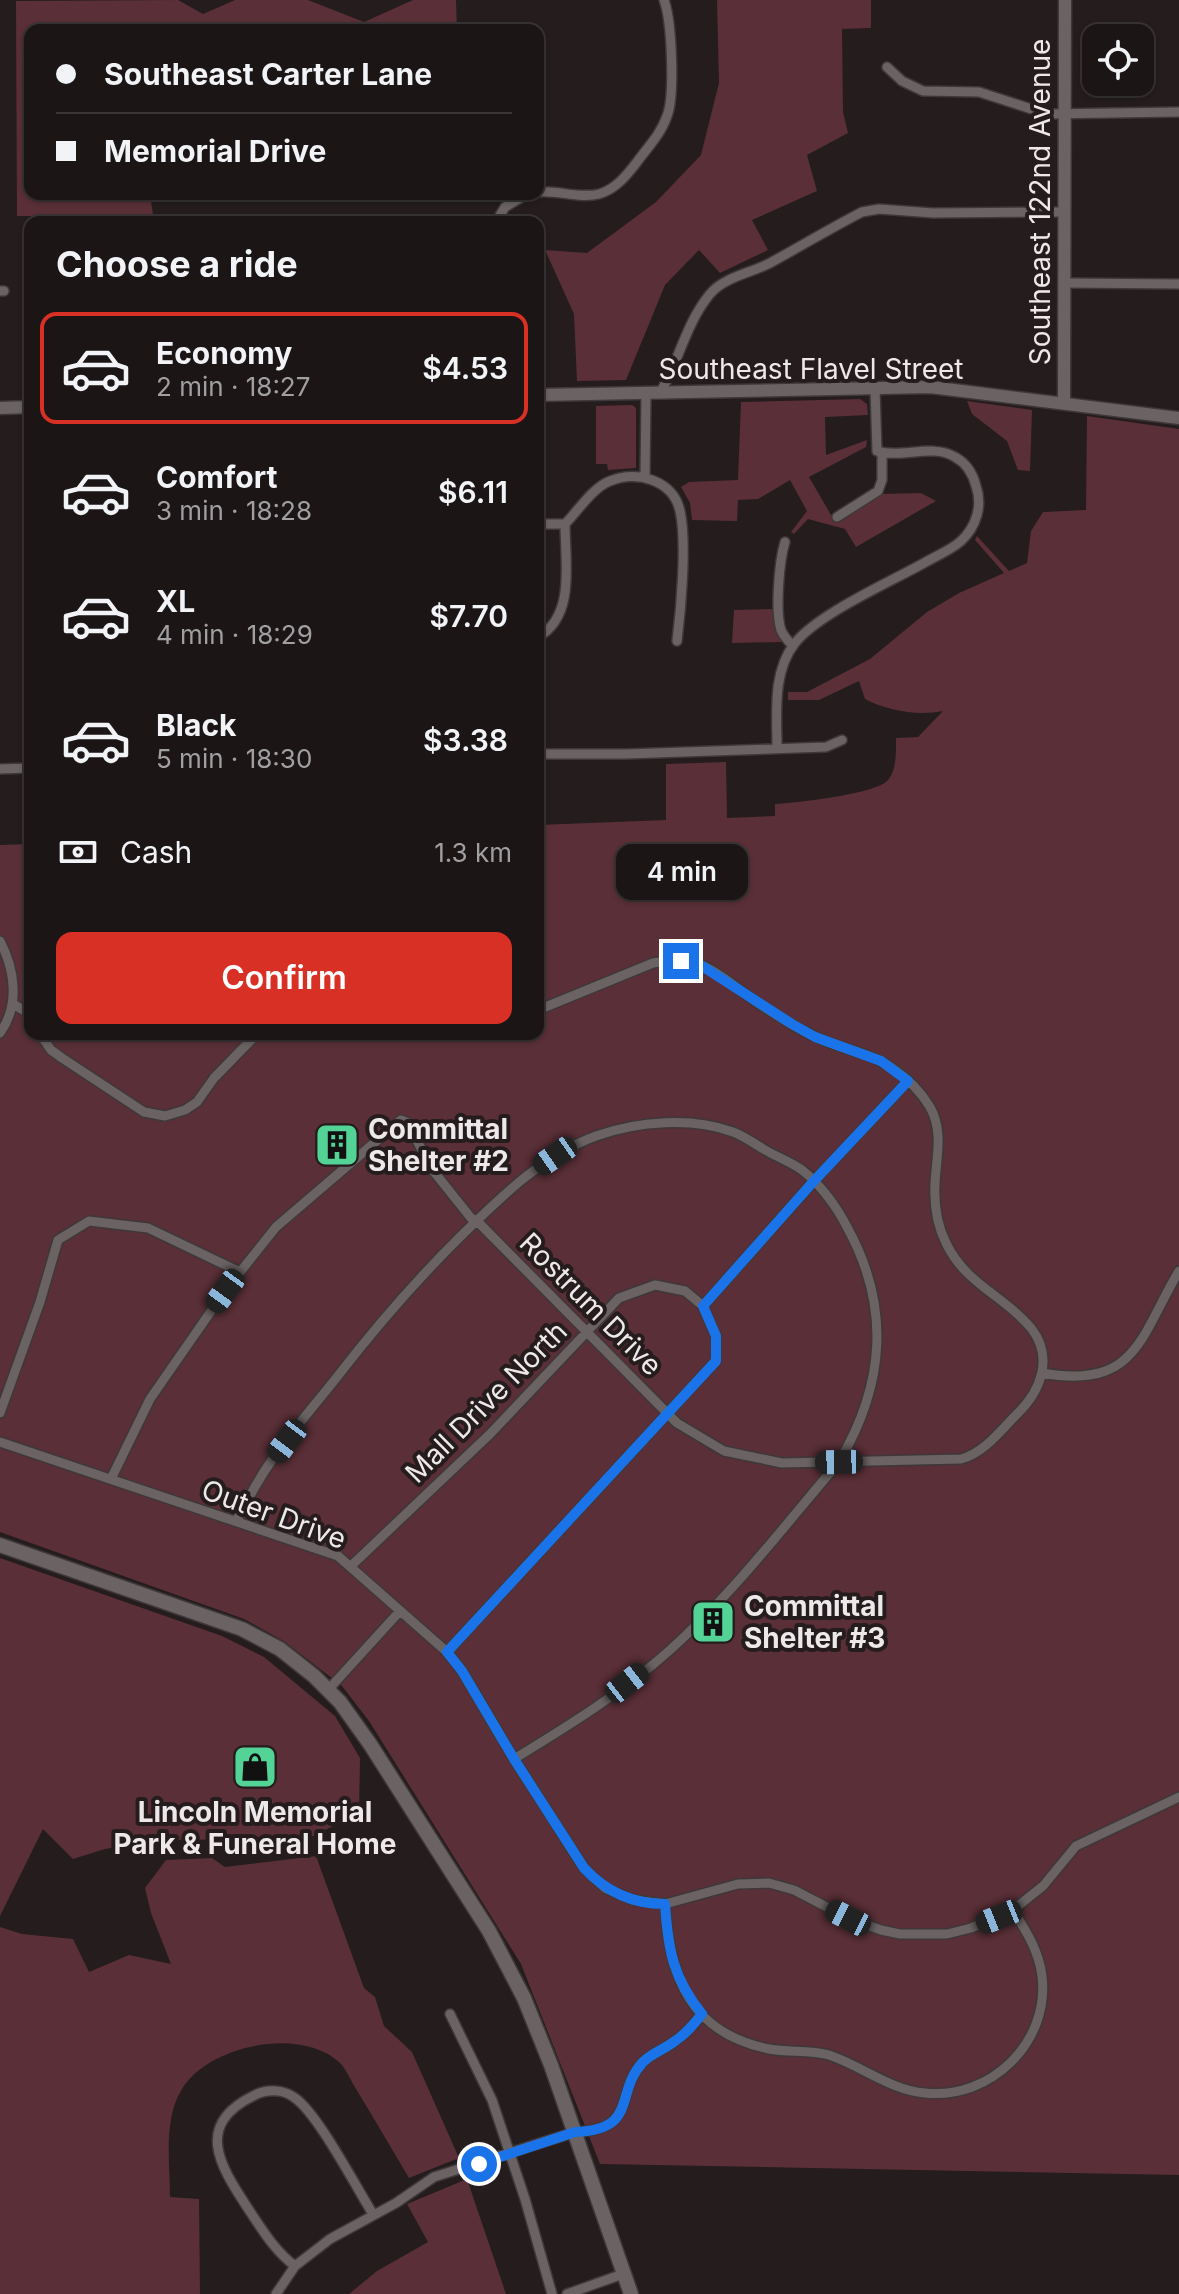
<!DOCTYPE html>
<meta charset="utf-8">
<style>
:root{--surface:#1b1516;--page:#282223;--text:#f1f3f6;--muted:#a09fa1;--line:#393435;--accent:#d93025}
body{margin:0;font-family:Inter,sans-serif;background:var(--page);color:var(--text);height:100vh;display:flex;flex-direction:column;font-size:30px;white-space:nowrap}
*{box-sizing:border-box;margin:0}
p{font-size:26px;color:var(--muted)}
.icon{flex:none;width:44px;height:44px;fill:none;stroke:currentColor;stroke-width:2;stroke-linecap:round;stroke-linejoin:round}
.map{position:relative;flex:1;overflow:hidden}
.details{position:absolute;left:24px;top:216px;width:520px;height:824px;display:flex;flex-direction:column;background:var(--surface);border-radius:16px;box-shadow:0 2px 6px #0004,0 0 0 2px var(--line)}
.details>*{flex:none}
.hud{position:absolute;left:24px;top:24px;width:520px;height:176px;border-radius:16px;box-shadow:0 2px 6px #0004,0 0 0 2px var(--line);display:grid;align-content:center;height:176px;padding:0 32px;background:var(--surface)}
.buttons{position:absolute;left:1082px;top:24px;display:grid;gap:16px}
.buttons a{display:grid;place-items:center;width:72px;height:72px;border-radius:16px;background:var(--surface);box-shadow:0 2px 6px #0004,0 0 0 2px var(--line);font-size:40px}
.end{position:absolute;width:36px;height:36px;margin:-18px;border:10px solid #1a73e8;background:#fff;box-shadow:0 0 0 4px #fff}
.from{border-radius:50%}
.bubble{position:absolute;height:56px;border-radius:16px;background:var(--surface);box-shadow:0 2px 6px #0004,0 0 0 2px var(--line);font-size:26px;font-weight:600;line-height:56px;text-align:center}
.car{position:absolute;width:24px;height:48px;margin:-24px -12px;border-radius:10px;box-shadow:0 0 6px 2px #0007;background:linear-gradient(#222 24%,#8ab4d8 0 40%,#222 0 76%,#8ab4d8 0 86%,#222 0)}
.hud b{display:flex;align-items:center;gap:28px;height:76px;font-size:30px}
.hud b+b{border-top:2px solid var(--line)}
.hud i{width:20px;height:20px;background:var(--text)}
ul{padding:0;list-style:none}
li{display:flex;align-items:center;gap:24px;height:112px;margin:0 16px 12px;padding:0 16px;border:4px solid transparent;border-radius:16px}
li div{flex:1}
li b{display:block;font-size:30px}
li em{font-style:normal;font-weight:600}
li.active{border-color:var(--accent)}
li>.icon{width:72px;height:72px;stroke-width:1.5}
h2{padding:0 32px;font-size:36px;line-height:96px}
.pay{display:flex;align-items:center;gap:20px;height:88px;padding:0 32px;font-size:30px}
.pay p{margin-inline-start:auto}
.action{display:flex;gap:16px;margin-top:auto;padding:16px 32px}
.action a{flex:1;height:92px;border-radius:16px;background:var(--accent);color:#fff;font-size:32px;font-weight:600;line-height:92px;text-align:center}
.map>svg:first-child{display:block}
.green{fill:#5a2f37}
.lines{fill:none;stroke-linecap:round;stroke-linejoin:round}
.minor-casing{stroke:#3e383a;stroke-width:12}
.tertiary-casing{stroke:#3e383a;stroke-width:15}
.secondary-casing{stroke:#3e383a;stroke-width:17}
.minor{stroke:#6a6263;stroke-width:9}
.tertiary{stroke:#6a6263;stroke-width:12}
.secondary{stroke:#6a6263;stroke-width:14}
.route{stroke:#1a73e8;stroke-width:10}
.labels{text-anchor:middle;stroke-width:8;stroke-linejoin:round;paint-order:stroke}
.street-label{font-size:28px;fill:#ede8e9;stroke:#241c1d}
.poi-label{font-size:28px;font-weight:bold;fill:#ede8e9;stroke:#241c1d;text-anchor:start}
</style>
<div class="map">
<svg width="1179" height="2294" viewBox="0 0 1179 2294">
<rect width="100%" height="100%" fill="#241c1d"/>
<path class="green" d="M 178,0 L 203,14 L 235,0 L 308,0 L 364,22 L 413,0 L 456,0 L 457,30 L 30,30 L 30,194 L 150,194 L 154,222 L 69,222 L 65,216 L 17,216 L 16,1 Z
M 717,0 L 871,0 L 871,28 L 842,29 L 843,112 L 848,133 L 807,155 L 817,191 L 752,220 L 768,250 L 720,273 L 699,250 L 665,285 L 626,380 L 577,381 L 574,314 L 545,250 L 587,253 L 656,202 L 701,155 L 719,83 Z
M 860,399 L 867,404 L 868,415 L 825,417 L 826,455 L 867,440 L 866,447 L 809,477 L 831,515 L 842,519 L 881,494 L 921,493 L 936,501 L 856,547 L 845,529 L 808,519 L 794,534 L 791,532 L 807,511 L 790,480 L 758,499 L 738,500 L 737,521 L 692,520 L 690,503 L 681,487 L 689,482 L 738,480 L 741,402 Z
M 967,401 L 1032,410 L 1030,471 L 1018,470 L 1007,441 L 972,414 Z
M 632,405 L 636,408 L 636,468 L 608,470 L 607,464 L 596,464 L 596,406 Z
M 1087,416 L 1179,429 L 1179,2175 L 600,2164 L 521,1964 L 369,1721 L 342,1686 L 285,1642 L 244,1619 L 0,1532 L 0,845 L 30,844 L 30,1034 L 538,1034 L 538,825 L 666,820 L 666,764 L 726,762 L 727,818 L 775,816 L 775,804 C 796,803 874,794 887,781 C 897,771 896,751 896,738 L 918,737 L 943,711 C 918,716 888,711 865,699 L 859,681 L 819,700 L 788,700 L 788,692 L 807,692 L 870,659 L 927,612 L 959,593 L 1004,573 L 975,540 L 977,536 L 1009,571 L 1027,563 L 1031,531 L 1043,512 L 1086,510 Z
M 775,609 L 775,625 L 782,642 L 732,643 L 734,610 Z
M 0,1558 L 222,1636 L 264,1657 L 335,1716 L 360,1758 L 359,1813 L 307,1839 L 156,1840 L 105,1849 L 73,1859 L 43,1829 L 0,1916 Z
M 316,1856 L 364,1988 L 375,1997 L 384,2026 L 412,2052 L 459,2158 L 409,2178 C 391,2148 374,2118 356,2089 C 351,2081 346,2069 340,2063 C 301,2026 208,2045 182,2089 C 163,2119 170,2163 170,2197 L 199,2199 L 200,2294 L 0,2294 L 0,1927 L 22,1934 L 73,1939 L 89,1972 L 129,1955 L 171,1964 L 151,1913 L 145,1888 L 166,1860 L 212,1858 L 225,1867 Z
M 467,2179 L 506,2294 L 349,2294 L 377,2271 L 428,2242 L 407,2204 Z"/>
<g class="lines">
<g class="minor-casing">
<path id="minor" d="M 887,67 L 902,81 L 923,91 L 979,92 L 1047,114 L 1179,112
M 538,192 C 558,190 580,199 599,194 C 616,189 627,175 637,162 C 647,148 661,134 667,116 C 675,96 672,22 664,0
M 496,222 L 505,207 L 527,194
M 1065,283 L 1179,284
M 0,291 L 4,291
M 660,393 C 679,361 686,323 710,294 C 724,277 751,273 770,263 C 801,246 831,228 862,212 L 879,209 L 933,213 L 1065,212
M 645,478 L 646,394
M 837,517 L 878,491 L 882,480 L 882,453
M 538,524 L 565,524
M 785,542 C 779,561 775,612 781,630 C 784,637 788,641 793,646
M 538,637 C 576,616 565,561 565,524 C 578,511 592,488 610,481 C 637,470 673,480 680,511 C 687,542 681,609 677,641
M 777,748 C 777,713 772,672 795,643 C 818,614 890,582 924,563 C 936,556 951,550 961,541 C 976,527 983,506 976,486 C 973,474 966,463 955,457 C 932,443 901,459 877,451 L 875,389
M 538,754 L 626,754 L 826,747 L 842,740
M 0,769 L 30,768
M 0,941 C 15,970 20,1005 0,1033
M 13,1004 L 30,1014
M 40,1034 L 51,1050 L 62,1058 L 144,1112 L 165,1116 L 185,1110 L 197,1102 L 214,1078 L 257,1034
M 703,1306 L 813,1182 L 908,1081
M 1042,1373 C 1137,1390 1140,1336 1179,1271
M 0,1413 L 40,1302 L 58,1240 L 89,1221 L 148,1228 L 240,1272
M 0,1442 L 338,1556 L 447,1652 L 462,1671 L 514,1759 L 584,1868 L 605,1888 L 633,1900 L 665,1904 L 738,1884 L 769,1883 L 794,1890 L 848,1918 L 881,1930 L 900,1934 L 947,1934 L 971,1928 L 1013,1910 L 1043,1886 L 1076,1846 L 1179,1797
M 111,1479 L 150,1399 L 225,1291 L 276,1227 L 401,1120 L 408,1123 L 431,1168 L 471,1218 L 477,1221 L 677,1423 L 724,1451 L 782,1463 L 961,1459 C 984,1453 1001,1430 1017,1414 C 1041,1391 1054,1357 1031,1328 C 1005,1296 966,1285 946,1243 C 937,1225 934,1204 935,1184 C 936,1158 944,1132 930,1107 C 921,1092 907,1078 892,1068 C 869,1052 839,1049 814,1036 C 792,1026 771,1012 751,998 C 735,987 719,972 701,965 C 685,959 669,960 653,963 L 538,1010
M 236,1521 C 247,1502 257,1481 270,1463 C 290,1433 315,1405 337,1377 C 378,1324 417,1279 465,1232 C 504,1194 544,1155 596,1136 C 638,1121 692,1117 733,1132 C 744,1136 755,1144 765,1150 C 777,1157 791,1162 802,1170 C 820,1184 837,1207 847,1227 C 891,1307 885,1384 839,1462 C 785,1525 732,1595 670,1650 C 623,1692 568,1726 514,1759
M 351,1566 L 490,1434 L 619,1298 L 655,1285 L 685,1291 L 703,1306 L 716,1336 L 716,1361 L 447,1652
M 328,1690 L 400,1611
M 665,1904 C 669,1977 690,2033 769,2049 C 789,2053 809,2049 829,2055 C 862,2066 890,2090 925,2093 C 991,2100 1050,2042 1042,1976 C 1039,1951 1026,1931 1013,1910
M 450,2014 L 492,2100 L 525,2199 L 552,2294
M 295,2266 C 275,2251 263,2231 249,2210 C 221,2167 192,2125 255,2095 C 267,2089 284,2089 295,2098 C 318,2114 356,2187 373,2214
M 276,2294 L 295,2266 L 330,2239 L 396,2203 L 434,2177 L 575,2132 C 638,2130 614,2093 643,2062 C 652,2053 665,2049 675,2041 C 686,2034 694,2024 702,2014
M 567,2294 L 623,2274"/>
</g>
<g class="tertiary-casing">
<path id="tertiary" d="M 538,395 L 930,387 L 1179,418
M 1064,403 L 1065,0
M 0,408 L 30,407"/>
</g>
<g class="secondary-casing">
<path id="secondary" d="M 0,1545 L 242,1629 L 280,1649 L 314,1676 L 340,1702 L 370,1744 L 489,1931 L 524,1998 L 551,2065 L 631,2294"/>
</g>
<use href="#minor" class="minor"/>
<use href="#tertiary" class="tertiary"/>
<use href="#secondary" class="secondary"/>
</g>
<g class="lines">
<path class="route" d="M 479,2164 L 575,2132 C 639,2130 614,2093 643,2062 C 652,2053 665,2049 675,2041 C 686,2034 694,2024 702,2014 C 673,1978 668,1950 665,1904 C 633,1904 606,1892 584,1868 L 514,1759 L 462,1671 L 447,1652 L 716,1361 L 716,1336 L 703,1306 L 813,1182 L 908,1081 L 881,1061 L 815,1037 L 792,1024 L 702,966 L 681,961"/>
</g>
<defs>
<g id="building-square" transform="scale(2.3)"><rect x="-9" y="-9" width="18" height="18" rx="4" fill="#54d396" stroke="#241c1d"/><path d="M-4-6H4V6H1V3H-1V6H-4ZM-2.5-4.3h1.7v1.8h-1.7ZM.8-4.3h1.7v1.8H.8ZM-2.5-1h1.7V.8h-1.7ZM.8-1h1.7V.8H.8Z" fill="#111"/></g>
<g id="shop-square" transform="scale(2.3)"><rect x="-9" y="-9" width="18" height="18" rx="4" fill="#54d396" stroke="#241c1d"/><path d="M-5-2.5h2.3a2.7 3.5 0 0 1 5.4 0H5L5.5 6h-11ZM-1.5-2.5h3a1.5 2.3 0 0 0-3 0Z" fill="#111"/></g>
</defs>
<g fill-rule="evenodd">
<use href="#building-square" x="337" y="1145"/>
<use href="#building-square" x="713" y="1622"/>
<use href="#shop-square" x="255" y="1767"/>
</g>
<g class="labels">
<g class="street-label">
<text transform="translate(1040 202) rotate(-90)" y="10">Southeast 122nd Avenue</text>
<text x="811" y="379">Southeast Flavel Street</text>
<text transform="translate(591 1304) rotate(45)" y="10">Rostrum Drive</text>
<text transform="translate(486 1402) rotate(-45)" y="10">Mall Drive North</text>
<text transform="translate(274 1514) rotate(20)" y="10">Outer Drive</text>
</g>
<g class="poi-label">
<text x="368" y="1139">Committal<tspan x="368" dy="32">Shelter #2</tspan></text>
<text x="744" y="1616">Committal<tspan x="744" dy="32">Shelter #3</tspan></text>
<text x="255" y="1822" text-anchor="middle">Lincoln Memorial<tspan x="255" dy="32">Park &amp; Funeral Home</tspan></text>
</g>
</g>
</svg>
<div class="buttons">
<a><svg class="icon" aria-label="locate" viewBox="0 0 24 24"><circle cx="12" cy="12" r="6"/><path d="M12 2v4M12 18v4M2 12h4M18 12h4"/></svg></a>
</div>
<i class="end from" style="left:479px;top:2164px"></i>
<i class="end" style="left:681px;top:961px"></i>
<div class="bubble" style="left:616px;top:844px;width:132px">4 min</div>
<i class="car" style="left:555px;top:1156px;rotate:235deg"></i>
<i class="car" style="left:225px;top:1291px;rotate:216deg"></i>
<i class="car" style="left:287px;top:1441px;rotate:217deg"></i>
<i class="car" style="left:839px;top:1462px;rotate:269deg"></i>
<i class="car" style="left:627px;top:1683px;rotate:52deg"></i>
<i class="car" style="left:999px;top:1917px;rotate:248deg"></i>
<i class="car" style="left:848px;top:1918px;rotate:297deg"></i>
<div class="hud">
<b><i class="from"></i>Southeast Carter Lane</b>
<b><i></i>Memorial Drive</b>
</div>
<section class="details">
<h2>Choose a ride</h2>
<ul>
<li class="active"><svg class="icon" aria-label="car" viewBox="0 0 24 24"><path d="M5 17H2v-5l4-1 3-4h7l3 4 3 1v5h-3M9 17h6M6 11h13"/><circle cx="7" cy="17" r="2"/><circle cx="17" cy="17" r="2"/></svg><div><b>Economy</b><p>2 min · 18:27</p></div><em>$4.53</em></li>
<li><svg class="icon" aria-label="car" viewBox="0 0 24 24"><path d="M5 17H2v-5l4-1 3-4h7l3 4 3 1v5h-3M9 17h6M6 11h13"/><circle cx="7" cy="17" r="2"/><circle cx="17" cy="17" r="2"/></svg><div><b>Comfort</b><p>3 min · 18:28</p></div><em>$6.11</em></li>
<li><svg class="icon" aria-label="car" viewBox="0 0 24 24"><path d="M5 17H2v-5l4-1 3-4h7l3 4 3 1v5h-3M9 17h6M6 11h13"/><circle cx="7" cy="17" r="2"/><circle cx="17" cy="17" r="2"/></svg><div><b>XL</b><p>4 min · 18:29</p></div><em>$7.70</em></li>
<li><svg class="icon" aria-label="car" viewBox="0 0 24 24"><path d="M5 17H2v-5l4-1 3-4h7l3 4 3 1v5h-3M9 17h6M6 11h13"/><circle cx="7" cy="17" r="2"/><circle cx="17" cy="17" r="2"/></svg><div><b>Black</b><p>5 min · 18:30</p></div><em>$3.38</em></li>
</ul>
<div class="pay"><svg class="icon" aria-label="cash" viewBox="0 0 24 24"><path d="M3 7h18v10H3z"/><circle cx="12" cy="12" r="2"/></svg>Cash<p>1.3 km</p></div>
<div class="action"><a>Confirm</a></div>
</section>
</div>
